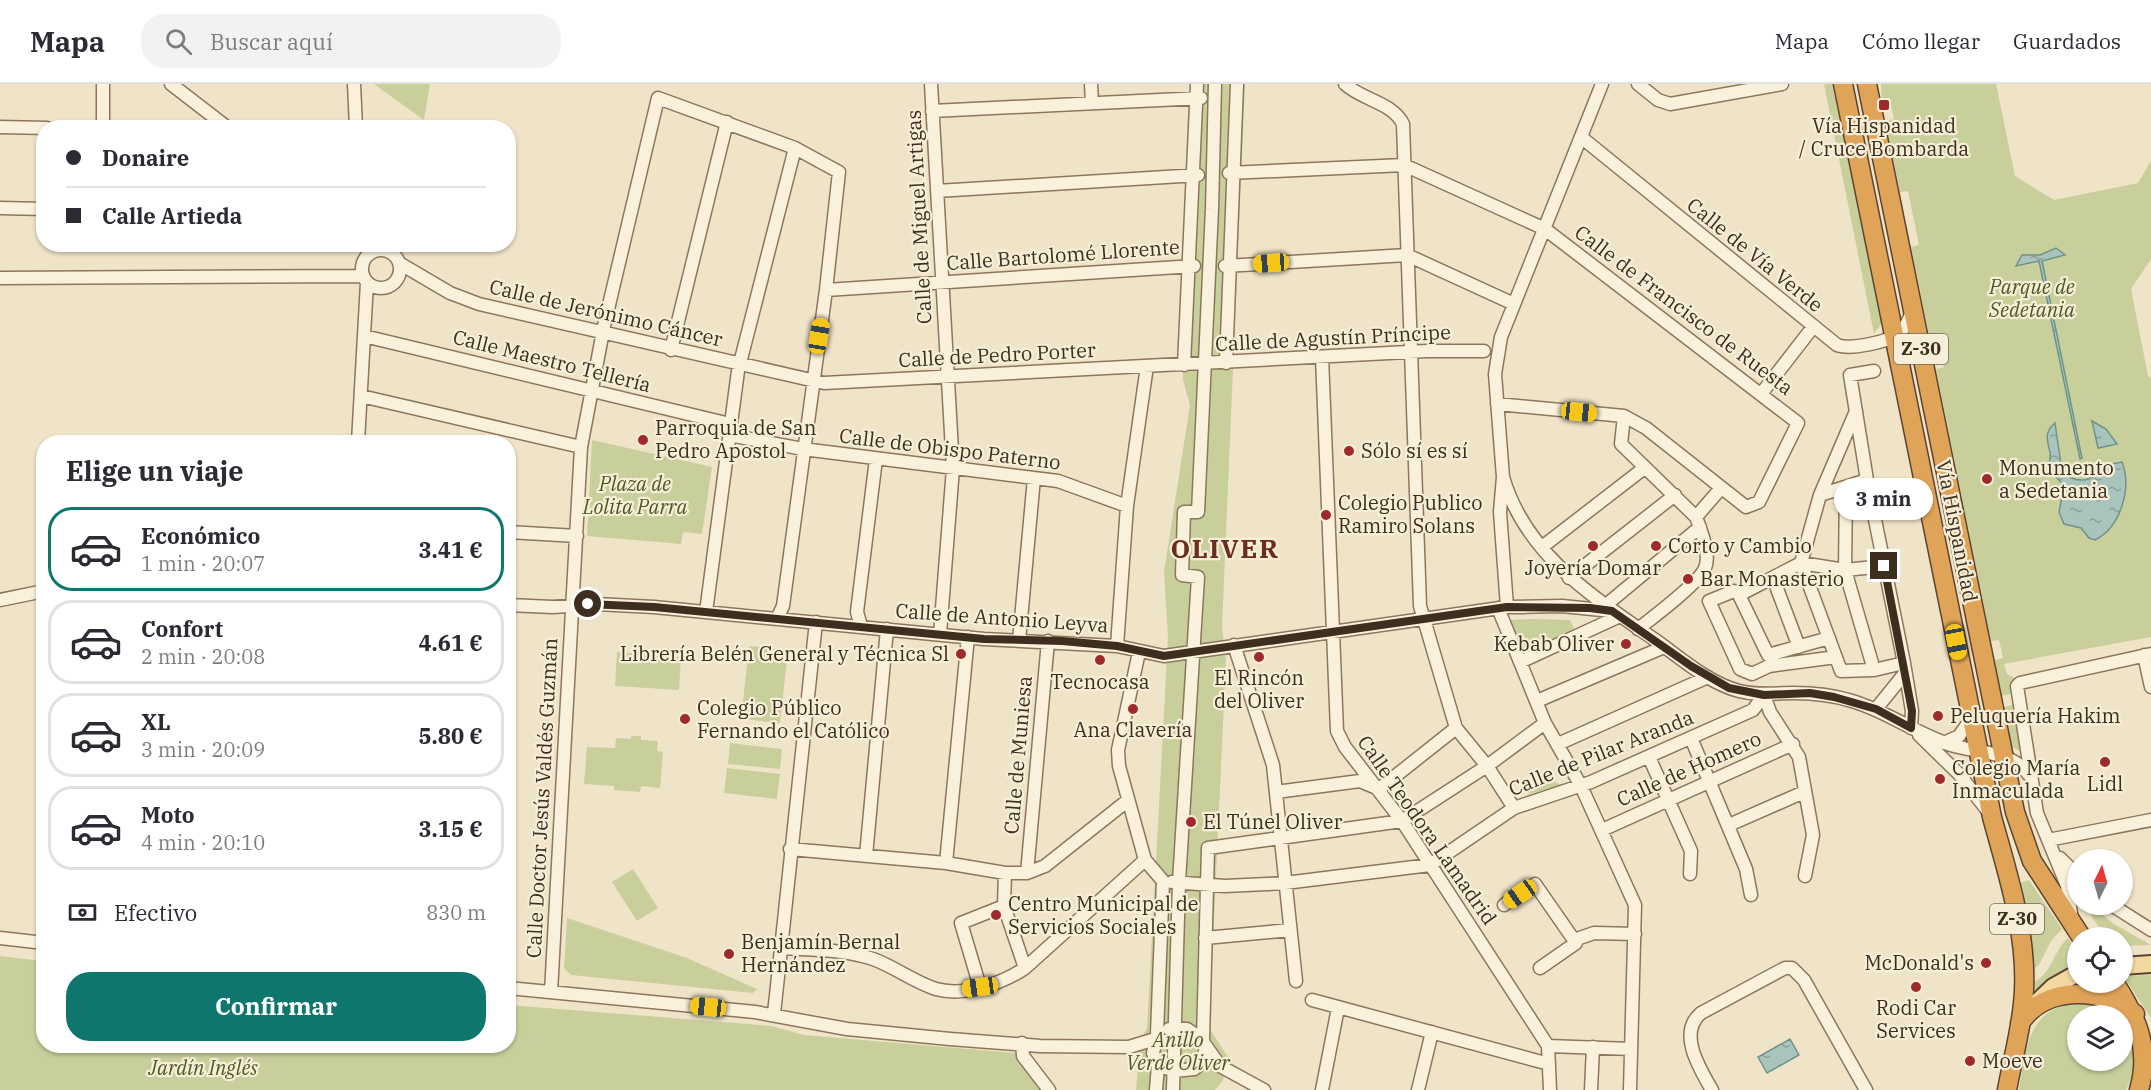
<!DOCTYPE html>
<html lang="es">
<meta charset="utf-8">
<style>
:root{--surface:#fff;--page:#f2f2f3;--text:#2b2b33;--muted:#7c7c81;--line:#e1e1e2;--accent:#0f766e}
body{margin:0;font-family:"IBM Plex Serif",serif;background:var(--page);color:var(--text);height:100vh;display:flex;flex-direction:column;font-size:22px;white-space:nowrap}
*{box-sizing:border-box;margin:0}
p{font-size:20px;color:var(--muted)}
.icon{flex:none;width:33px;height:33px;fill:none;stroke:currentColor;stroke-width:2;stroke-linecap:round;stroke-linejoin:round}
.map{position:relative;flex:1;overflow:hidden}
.drawer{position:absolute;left:36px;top:351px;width:480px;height:618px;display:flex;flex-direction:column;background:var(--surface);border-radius:24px;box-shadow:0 2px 4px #0004}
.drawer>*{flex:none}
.guide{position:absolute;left:36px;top:36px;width:480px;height:132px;border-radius:24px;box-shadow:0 2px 4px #0004;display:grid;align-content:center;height:132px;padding:0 30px;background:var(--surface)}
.needle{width:39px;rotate:5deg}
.fabs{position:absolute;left:2067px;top:765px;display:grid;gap:12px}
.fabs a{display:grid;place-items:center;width:66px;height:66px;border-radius:50%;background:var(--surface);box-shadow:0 2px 4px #0004;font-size:30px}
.end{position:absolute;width:27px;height:27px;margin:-14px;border:8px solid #3d2e20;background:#fff;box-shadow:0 0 0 3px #fff}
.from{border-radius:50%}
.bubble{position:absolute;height:42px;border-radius:21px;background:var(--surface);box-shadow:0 2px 4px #0004;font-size:20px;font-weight:700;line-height:42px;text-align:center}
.car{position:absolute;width:18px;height:36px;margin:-18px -9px;border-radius:8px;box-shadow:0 0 4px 2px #0007;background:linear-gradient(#f5c518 24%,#345 0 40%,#f5c518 0 76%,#345 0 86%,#f5c518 0)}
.guide b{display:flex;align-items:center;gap:21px;height:57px;font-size:22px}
.guide b+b{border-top:2px solid var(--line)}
.guide i{width:15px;height:15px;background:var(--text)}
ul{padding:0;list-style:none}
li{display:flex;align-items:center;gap:18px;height:84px;margin:0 12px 9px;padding:0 18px;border:3px solid var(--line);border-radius:24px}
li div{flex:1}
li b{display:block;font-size:22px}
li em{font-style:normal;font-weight:700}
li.current{border-color:var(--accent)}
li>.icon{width:54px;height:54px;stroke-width:1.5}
h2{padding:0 30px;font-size:27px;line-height:72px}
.pay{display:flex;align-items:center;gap:15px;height:66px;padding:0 30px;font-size:22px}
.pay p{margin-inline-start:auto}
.primary-button{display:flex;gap:12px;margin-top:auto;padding:12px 30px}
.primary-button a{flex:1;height:69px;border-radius:24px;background:var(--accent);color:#fff;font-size:24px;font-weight:700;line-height:69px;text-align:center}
header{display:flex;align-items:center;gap:36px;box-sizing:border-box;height:84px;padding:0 30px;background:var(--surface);border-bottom:2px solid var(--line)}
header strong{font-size:28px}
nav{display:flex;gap:33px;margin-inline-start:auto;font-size:21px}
.search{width:420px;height:54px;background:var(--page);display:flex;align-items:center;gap:15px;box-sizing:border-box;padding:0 21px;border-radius:24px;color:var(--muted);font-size:22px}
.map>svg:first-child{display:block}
.green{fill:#c9cf9b}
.water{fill:url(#water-ripples);stroke:#6f938a;stroke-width:1.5}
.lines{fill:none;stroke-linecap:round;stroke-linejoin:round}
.minor-casing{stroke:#8d765c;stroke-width:15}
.major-casing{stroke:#5b4430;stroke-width:20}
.highway-casing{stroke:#5b4430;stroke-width:21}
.minor{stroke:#faf1dc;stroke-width:12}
.major{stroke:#f3d9a0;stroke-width:16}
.highway{stroke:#e0a458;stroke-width:18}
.route{stroke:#3d2e20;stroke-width:8}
.poi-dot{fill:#9e2a2b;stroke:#f7eed8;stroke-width:2}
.labels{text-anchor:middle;stroke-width:4.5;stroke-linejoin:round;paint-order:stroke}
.shield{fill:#f7eed8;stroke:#756857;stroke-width:1.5}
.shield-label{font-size:18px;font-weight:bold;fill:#3d2e20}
.poi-label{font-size:20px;fill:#3d2e20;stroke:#f7eed8;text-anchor:start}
.street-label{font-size:20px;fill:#3d2e20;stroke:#f7eed8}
.park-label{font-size:20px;font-style:italic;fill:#4d5a26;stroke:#f7eed8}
.district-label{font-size:26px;font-weight:bold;letter-spacing:1.5px;fill:#6b2e1e;stroke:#f7eed8}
</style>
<header>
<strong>Mapa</strong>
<div class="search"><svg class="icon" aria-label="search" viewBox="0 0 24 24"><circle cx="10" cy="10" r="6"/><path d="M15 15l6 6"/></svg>Buscar aquí</div>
<nav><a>Mapa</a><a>Cómo llegar</a><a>Guardados</a></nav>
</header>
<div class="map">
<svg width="2151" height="1006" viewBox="0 0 2151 1006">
<defs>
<pattern id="water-ripples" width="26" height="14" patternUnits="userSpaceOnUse" patternTransform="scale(1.5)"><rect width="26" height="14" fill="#a9c4bc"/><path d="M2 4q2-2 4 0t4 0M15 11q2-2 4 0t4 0" fill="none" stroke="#8ba098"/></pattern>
</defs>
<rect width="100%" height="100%" fill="#f0e4c8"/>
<path class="green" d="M 374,0 L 430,0 L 424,36 Z
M 1190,0 L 1245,0 L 1222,544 L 1226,575 L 1209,944 L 1228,973 L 1223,996 L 1215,1006 L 1136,1006 L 1140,956 L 1147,944 L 1168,554 L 1164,488 L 1190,321 L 1183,296 Z
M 1824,0 L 1832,0 L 1881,231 L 1881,240 L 1874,250 Z
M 1881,0 L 1996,0 L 2015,92 L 2054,116 L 2138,99 L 2151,77 L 2151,175 L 2131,205 L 2148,292 L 2151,294 L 2151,553 L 2004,580 L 2007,590 L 2015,594 L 2011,601 L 2011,610 L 2002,612 L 1995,576 L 2003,574 L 1999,556 L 1991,557 L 1936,285 L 1944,283 L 1942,273 L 1934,274 L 1911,163 L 1919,161 L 1908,107 L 1900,108 L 1885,37 L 1894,35 L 1890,17 L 1882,19 Z
M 592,356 L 712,383 L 702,450 L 683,448 L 681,460 L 587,452 Z
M 1532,535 L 1570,536 L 1575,547 L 1521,569 L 1507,536 Z
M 749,562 L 788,566 L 780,639 L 741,635 Z
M 617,568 L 681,573 L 679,606 L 615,602 Z
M 2013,621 L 2022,668 L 2012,663 L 2004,623 Z
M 631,652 L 641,652 L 641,656 L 658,657 L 657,667 L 663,668 L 660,704 L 641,702 L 640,708 L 614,706 L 614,702 L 584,700 L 587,663 L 615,664 L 616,654 L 631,655 Z
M 730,659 L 782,665 L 780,685 L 728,680 Z
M 727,684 L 780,690 L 777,715 L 724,709 Z
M 1548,695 L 1562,701 L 1526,711 Z
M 633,785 L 658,824 L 637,837 L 612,798 Z
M 2029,796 L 2062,845 L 2051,857 L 2039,881 L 2034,884 L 2019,799 Z
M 2087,821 L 2090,821 L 2114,840 L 2151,861 L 2123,862 L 2122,854 L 2107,853 L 2093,835 Z
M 567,834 L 687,874 L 757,905 L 753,909 L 571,891 L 564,884 Z
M 2068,854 L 2077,867 L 2077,881 L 2034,906 L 2034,898 C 2053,888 2053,867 2068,854 Z
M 0,872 L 43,877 L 44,962 L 508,962 L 509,921 L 772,942 L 804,951 L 1015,969 L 1043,1006 L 0,1006 Z
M 2151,891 L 2151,934 L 2125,895 L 2126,892 Z
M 2078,919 L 2101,923 L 2119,931 L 2078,932 L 2078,976 L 2122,976 L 2123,935 C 2142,953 2137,985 2126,1006 L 2019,1006 C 2026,966 2027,923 2078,919 Z"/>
<path class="water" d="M 2056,164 L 2065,171 L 2042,177 L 2082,374 L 2080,375 L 2039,177 L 2016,182 L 2022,171 L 2040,171 Z
M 2092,337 L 2106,345 L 2117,360 L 2098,364 Z
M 2055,339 L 2061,381 L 2071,394 C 2085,399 2095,395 2101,382 L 2122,378 C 2132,404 2121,443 2095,456 L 2089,454 L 2081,444 L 2064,440 L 2059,428 L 2064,402 L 2049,384 C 2049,378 2051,373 2050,368 C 2047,356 2044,348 2055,339 Z
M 1790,955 L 1799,971 L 1767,989 L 1758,973 Z"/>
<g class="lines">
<g class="minor-casing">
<path id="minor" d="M 103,0 L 103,44
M 171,0 L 228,44
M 354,0 L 356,44
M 931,0 L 953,384 L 940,550
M 1091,0 L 1092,19
M 1345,0 C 1362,16 1392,18 1403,40 L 1420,522 L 1456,644 L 1487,682 L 1514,724
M 1638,0 L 1658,16 L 1670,20 L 1782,0
M 932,27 L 1201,14
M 0,43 L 47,44
M 1581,53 L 1837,261 C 1850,266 1889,258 1899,249 C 1906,244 1909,235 1912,228
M 1229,89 L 1404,81 L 1545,145 L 1798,339 L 1759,418 L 1746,423 L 1646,344 L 1624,332 L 1497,320
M 937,107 L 1198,91
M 0,124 L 44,125
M362 185a19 19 0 1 1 38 0a19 19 0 1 1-38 0Z
M 399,179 L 450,209 L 479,220 L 824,299 L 1427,267 L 1484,267
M 1225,182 L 1407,171 L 1514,220
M 0,194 L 363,192
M 826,206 L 1194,182
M 364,252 L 730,340
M 671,266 L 727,38
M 1322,273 L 1337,647 L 1345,663 L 1402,737 L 1548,962 L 1550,1006
M 1226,279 L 1237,0
M 1184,281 L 1197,0
M 1761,310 L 1813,243
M 361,312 L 581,363
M 1856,327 L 1820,411 L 1801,479 L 1841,587 L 1874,586 L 1904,579
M 1624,332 L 1621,360 L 1696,433
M 729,351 L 803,365 L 1058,397 L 1127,422
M 358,358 L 367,198
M 1503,393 C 1526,472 1595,514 1658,558 C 1683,576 1709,599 1739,607 C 1758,612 1775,609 1793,609 C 1813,609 1833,611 1852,617 C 1887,627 1916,650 1951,661 C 1977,669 2013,667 2029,691
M 1867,396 L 1850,291 L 1874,287
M 1846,403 L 1845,486 L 1874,586
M 1820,411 L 1867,396 L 1904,579 L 1912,627 L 1911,644
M 508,448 L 577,452
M 1542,463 L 1643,385
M 1569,494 L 1675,411
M 1773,494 L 1799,563
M 1734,507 L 1709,517 L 1740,585 L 1752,590 L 1769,582 L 1836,573
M 0,516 L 44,507
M 508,521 L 553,523 L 596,520 L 654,523 L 984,555 L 1117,562 L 1164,572 L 1507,523 L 1562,522 L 1612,527
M 1606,521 L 1700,443
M 1507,523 L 1500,428 L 1503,393 L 1495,290 L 1501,253 L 1602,0
M 1498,524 L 1545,639 L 1581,702 L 1635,821 L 1630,1006
M 706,528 L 738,287 L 795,64
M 861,542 L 857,528 L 876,375
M 1638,545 C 1652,534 1700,498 1705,484 C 1711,471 1701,447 1696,433 L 1721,404
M 1829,554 L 1768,571 L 1739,511 L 1801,479 L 1845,486 L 1884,482
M 1019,557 L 1034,394
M 1234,561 L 1273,681 L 1296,897
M 1117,562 L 1127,422 L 1147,282
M 1139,568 L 1118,666 L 1119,682 L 1145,776 L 1163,797 L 1157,950 L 1153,969 L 1158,981 L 1174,987 L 1194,985 C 1204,978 1208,966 1203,956 L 1208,764 L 1402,737 L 1487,682 L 1545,639
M 2144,571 L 2151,603
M 1520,578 L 1620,532
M 1764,611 L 1770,628 L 1799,673 L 1813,751 L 1805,792
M 1537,617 L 1664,563
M 1876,625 L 1905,589
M 1919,651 L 1959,690 L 1987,726
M 1691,654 L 1746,785 L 1751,811
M 1944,659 L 1959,652 L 1972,634
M 1558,660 L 1708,593
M 1649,673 L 1691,767 L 1690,790
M 1276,708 L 1360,697 L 1379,705 L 1456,644
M 1729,741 L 1804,708
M 1602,746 L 1793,660
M 2048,756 L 2151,736
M 790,765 L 946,779 L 1005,789 L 1027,789 L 1045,782 L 1127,717
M 866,772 L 887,545
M 2060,774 L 2078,792
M 946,779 L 968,553
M 1005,789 L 1004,822 L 1025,884
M 1027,789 L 1048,557
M 1172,798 L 1225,802 L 1285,799 L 1430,781 L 1514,724 L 1591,698 L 1753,626 L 1764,611
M 2110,820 L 2151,846
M 1504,821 L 1535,800 L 1576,859 L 1540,884
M 2072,836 L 2067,802 L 2037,729 L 2017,602 L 2020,599 L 2151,570
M 0,854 L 44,859
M 1205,854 L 1290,846
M 1574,856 L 1594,849 L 1635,850
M 781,864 C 811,866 844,865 873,875 C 895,883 914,898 936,905 C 964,913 1003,899 1025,884 L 1145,776
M 980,903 L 961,839 L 1004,822
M 508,904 L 755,928 L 847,945 L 950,955 L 1040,962 L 1129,963 L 1155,955
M 551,908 L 581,363 L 604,242 L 658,14 L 795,64 L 839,88 L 826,206 L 783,522 L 777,535
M 1312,916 L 1549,980
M 774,930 L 816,538
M 1169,945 L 1187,945 L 1203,956
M 1022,959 L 1023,972 L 1049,1006
M 1206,962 L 1220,982 L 1264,1006
M 1548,962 L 1631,965
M 1156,1006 L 1158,981
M 1173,1006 L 1179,798 L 1198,493 L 1182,491 L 1184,428 L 1198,428 L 1212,125 L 1215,0
M 1322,1006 L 1338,924
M 1418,1006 L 1432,948
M 1591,1006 L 1593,963
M 1712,1006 C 1700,985 1677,949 1701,929 L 1785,884 L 1792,884 L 1804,896 L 1866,1006"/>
</g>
<g class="major-casing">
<path id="major" d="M 2122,882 L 2151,880
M 2033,922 L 2053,903 L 2078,889"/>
</g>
<g class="highway-casing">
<path id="highway" d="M 1843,0 L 1992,733 C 2007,788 2027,848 2024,906 C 2023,939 2013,973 2007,1006
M 1867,0 L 2015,728 L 2032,777 L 2082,854
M 2114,898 C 2137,933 2151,965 2139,1006
M 2020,939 C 2045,901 2103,903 2135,930"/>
</g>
<use href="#minor" class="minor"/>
<use href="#major" class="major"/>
<use href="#highway" class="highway"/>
</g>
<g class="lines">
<path class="route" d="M 588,520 L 654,523 L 984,555 L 1062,557 L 1117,562 L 1164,572 L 1507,523 L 1590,524 L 1612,527 L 1691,582 L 1729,604 L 1764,611 L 1810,609 L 1834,613 L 1876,625 L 1911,644 L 1912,627 L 1884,482"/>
</g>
<g class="poi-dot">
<rect x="1878" y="15" width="12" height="12" rx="3"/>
<circle cx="643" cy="356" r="6"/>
<circle cx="1349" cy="367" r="6"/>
<circle cx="1987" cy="395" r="6"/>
<circle cx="1326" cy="431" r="6"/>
<circle cx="1593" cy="462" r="6"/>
<circle cx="1656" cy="462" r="6"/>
<circle cx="1688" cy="495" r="6"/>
<circle cx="1626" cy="560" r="6"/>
<circle cx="961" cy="570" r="6"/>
<circle cx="1259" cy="573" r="6"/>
<circle cx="1100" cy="576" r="6"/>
<circle cx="1133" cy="625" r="6"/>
<circle cx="1938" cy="632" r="6"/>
<circle cx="685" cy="635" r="6"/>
<circle cx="2105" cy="678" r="6"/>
<circle cx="1940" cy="695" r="6"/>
<circle cx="1191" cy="738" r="6"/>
<circle cx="996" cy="831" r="6"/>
<circle cx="729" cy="870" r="6"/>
<circle cx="1986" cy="879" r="6"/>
<circle cx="1916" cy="903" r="6"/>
<circle cx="1970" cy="977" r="6"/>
</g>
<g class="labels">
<g class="shield">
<rect x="1894" y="250" width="54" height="30" rx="4.5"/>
<rect x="1990" y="820" width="54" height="30" rx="4.5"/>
</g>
<g class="shield-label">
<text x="1921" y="271">Z-30</text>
<text x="2017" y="841">Z-30</text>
</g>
<g class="poi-label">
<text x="1884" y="49" text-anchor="middle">Vía Hispanidad<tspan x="1884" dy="23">/ Cruce Bombarda</tspan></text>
<text x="655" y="351">Parroquia de San<tspan x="655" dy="23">Pedro Apostol</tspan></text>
<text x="1361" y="374">Sólo sí es sí</text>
<text x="1999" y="391">Monumento<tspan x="1999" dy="23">a Sedetania</tspan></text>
<text x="1338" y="426">Colegio Publico<tspan x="1338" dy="23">Ramiro Solans</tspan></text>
<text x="1668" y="469">Corto y Cambio</text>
<text x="1593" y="491" text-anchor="middle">Joyería Domar</text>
<text x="1700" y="502">Bar Monasterio</text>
<text x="1614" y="567" text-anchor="end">Kebab Oliver</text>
<text x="949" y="577" text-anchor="end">Librería Belén General y Técnica Sl</text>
<text x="1259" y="601" text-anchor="middle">El Rincón<tspan x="1259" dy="23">del Oliver</tspan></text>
<text x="1100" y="605" text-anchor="middle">Tecnocasa</text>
<text x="697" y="631">Colegio Público<tspan x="697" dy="23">Fernando el Católico</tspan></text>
<text x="1950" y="639">Peluquería Hakim</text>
<text x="1133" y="653" text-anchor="middle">Ana Clavería</text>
<text x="1952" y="691">Colegio María<tspan x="1952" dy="23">Inmaculada</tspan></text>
<text x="2105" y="707" text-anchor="middle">Lidl</text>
<text x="1203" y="745">El Túnel Oliver</text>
<text x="1008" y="827">Centro Municipal de<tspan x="1008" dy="23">Servicios Sociales</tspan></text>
<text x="741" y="865">Benjamín Bernal<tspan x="741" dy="23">Hernández</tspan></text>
<text x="1974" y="886" text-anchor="end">McDonald's</text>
<text x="1916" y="931" text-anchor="middle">Rodi Car<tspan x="1916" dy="23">Services</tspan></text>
<text x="1982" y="984">Moeve</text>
</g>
<g class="street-label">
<text transform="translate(919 133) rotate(-93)" y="7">Calle de Miguel Artigas</text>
<text transform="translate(1063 171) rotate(-4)" y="7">Calle Bartolomé Llorente</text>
<text transform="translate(1755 171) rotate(39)" y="7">Calle de Vía Verde</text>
<text transform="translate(1684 226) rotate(37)" y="7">Calle de Francisco de Ruesta</text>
<text transform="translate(606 229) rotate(13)" y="7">Calle de Jerónimo Cáncer</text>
<text transform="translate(1333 254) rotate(-3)" y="7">Calle de Agustín Príncipe</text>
<text transform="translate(997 271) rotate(-3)" y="7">Calle de Pedro Porter</text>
<text transform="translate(552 277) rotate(14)" y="7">Calle Maestro Tellería</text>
<text transform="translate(950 365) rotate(7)" y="7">Calle de Obispo Paterno</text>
<text transform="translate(1957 447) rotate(79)" y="7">Vía Hispanidad</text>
<text transform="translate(1002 534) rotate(4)" y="7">Calle de Antonio Leyva</text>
<text transform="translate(1601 669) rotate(-22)" y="7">Calle de Pilar Aranda</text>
<text transform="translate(1018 671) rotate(-85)" y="7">Calle de Muniesa</text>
<text transform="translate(1689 685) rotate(-24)" y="7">Calle de Homero</text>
<text transform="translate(542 714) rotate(-87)" y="7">Calle Doctor Jesús Valdés Guzmán</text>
<text transform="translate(1427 746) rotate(55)" y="7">Calle Teodora Lamadrid</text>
</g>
<g class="park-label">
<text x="2032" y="210">Parque de<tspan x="2032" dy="23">Sedetania</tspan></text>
<text x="635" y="407">Plaza de<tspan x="635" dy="23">Lolita Parra</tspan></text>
<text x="1178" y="963">Anillo<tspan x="1178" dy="23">Verde Oliver</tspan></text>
<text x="203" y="991">Jardín Inglés</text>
</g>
<g class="district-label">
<text x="1225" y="474">OLIVER</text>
</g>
</g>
</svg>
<div class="fabs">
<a><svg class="needle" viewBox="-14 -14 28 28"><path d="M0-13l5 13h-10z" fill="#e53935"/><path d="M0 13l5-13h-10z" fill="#7c7c81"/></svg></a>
<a><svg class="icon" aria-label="locate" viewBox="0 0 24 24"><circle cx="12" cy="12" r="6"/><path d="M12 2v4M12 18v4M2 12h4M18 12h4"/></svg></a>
<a><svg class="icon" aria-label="layers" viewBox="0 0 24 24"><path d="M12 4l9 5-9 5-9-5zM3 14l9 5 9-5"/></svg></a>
</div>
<i class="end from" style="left:588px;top:520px"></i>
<i class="end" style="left:1884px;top:482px"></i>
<div class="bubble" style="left:1834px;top:394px;width:99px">3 min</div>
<i class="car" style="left:1271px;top:179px;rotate:266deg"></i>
<i class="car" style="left:819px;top:252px;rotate:9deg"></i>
<i class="car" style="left:1579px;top:328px;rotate:96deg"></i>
<i class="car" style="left:1956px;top:558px;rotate:169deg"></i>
<i class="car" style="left:1520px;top:810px;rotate:235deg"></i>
<i class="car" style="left:980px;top:903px;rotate:262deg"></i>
<i class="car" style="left:708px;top:923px;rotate:276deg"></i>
<div class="guide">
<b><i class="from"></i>Donaire</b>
<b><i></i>Calle Artieda</b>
</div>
<section class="drawer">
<h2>Elige un viaje</h2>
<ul>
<li class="current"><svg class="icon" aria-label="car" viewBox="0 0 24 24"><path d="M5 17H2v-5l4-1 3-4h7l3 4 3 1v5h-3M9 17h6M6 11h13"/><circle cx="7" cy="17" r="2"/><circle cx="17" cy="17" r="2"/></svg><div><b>Económico</b><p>1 min · 20:07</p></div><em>3.41 €</em></li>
<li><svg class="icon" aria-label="car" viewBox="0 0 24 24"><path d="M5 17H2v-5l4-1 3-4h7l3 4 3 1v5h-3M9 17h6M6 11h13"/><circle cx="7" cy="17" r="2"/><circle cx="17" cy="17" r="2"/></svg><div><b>Confort</b><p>2 min · 20:08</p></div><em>4.61 €</em></li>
<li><svg class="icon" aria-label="car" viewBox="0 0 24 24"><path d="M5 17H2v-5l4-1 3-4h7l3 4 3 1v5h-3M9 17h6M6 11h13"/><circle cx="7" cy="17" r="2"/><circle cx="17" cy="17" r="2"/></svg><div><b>XL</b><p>3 min · 20:09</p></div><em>5.80 €</em></li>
<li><svg class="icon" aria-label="car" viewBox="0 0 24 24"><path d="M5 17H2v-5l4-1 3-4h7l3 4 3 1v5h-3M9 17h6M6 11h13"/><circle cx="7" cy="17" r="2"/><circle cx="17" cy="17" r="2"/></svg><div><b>Moto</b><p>4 min · 20:10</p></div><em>3.15 €</em></li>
</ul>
<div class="pay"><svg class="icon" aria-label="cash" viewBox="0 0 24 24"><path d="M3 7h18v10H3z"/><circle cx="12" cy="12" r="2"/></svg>Efectivo<p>830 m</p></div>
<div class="primary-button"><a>Confirmar</a></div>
</section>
</div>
